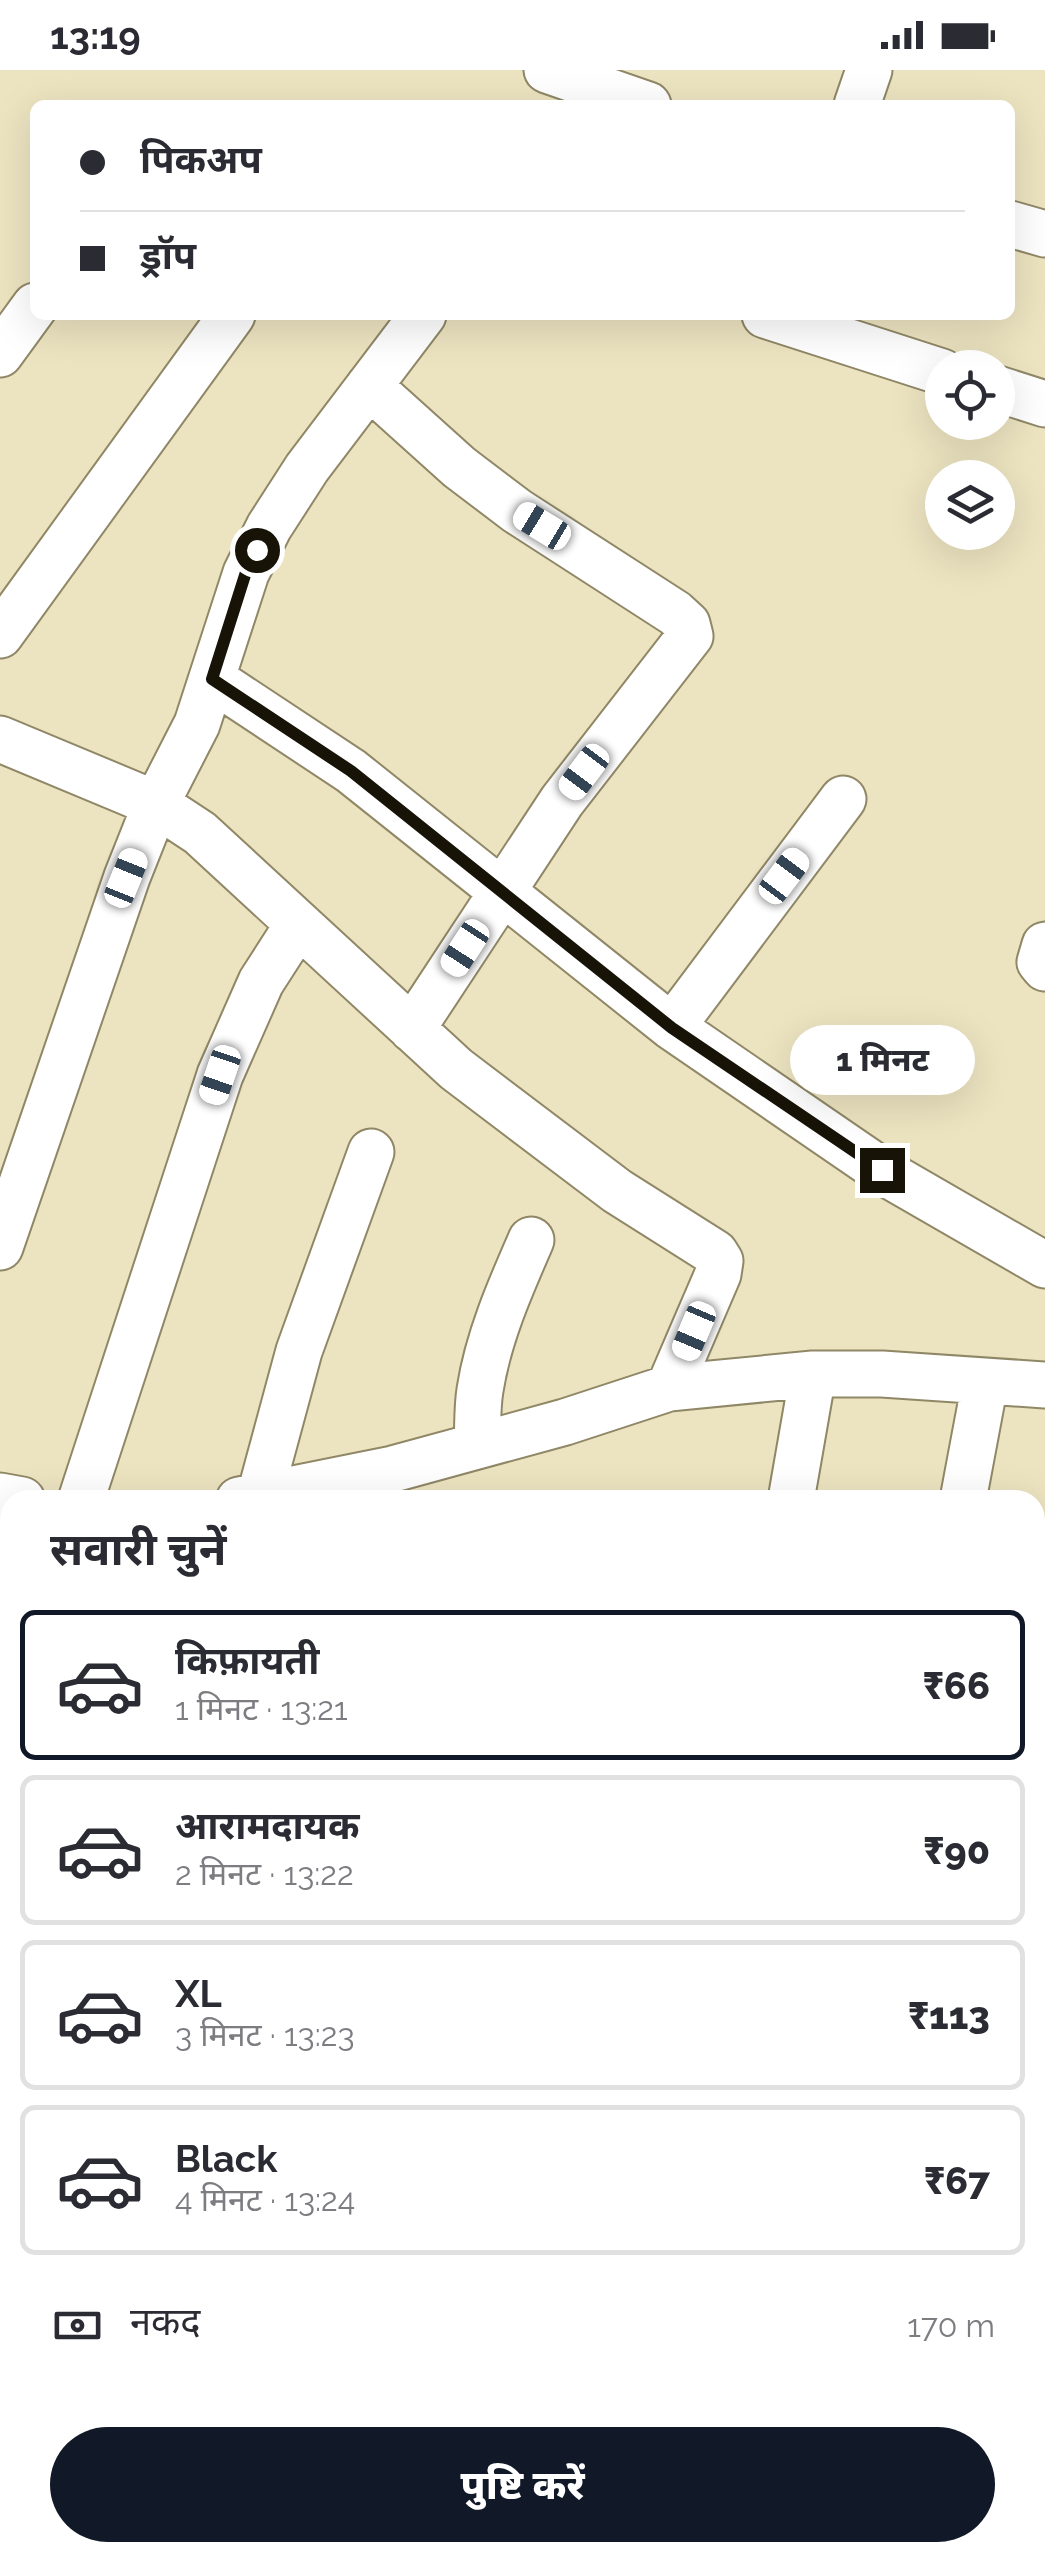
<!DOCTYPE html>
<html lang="hi">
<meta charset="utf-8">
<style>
:root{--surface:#fff;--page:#f7f7f7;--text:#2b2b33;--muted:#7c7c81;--line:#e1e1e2;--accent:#111827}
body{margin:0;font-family:Raleway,"Noto Sans Devanagari",sans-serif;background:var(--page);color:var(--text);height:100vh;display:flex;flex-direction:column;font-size:38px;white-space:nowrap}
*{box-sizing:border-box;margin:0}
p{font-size:32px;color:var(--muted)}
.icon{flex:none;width:55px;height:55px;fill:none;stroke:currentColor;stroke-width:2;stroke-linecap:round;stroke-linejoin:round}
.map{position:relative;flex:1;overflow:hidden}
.details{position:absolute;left:0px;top:1420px;width:1045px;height:1072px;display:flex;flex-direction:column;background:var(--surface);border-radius:30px 30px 0 0;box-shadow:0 10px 40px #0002}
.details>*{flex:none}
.top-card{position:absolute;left:30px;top:30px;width:985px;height:220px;border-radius:15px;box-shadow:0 10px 40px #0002;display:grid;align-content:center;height:220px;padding:0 50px;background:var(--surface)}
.buttons{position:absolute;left:925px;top:280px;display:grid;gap:20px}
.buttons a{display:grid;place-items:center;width:90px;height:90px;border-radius:50%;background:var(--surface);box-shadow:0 10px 40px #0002;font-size:50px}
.end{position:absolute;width:45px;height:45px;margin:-22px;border:12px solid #171307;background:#fff;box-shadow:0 0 0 5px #fff}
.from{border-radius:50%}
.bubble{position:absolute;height:70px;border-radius:35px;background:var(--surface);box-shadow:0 10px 40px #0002;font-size:32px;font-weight:800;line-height:70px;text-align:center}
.car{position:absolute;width:30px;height:60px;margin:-30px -15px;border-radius:12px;box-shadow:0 0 8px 2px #0007;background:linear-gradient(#fff 24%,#345 0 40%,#fff 0 76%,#345 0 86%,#fff 0)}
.top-card b{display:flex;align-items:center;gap:35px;height:95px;font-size:38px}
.top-card b+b{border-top:2px solid var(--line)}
.top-card i{width:25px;height:25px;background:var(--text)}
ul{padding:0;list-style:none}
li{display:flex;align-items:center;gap:30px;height:150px;margin:0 20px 15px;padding:0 30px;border:5px solid var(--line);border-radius:15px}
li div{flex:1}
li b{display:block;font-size:38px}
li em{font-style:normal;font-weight:800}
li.active{border-color:var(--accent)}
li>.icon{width:90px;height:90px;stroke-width:1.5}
h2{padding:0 50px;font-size:45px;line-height:120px}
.pay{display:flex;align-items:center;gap:25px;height:110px;padding:0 50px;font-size:38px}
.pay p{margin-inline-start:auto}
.action{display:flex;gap:20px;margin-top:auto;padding:20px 50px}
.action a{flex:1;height:115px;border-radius:60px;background:var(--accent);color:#fff;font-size:40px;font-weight:800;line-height:115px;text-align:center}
.status{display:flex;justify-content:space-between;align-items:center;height:70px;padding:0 50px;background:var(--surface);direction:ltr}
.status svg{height:28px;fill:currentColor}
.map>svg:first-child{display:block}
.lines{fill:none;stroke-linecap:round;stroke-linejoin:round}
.minor-casing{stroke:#8f8766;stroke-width:49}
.minor{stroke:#fff;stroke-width:45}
.route{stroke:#171307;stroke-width:12}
</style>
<div class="status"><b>13:19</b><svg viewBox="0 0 49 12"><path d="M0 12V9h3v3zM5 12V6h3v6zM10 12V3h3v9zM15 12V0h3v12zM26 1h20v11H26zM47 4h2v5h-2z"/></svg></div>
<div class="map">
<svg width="1045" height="2492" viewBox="0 0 1045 2492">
<rect width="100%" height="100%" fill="#ece3c0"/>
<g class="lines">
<g class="minor-casing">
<path id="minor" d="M 547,0 L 648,35
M 857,35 L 869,0
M 1010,154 L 1045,164
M 765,245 L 942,302
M 0,284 L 35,236
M 369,316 L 459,397 L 517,441 L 675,543 L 687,554 L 690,566 L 562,731 L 412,959
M 998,319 L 1045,334
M 0,565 L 232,245
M 212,609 L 351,701 L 672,957 L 882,1101 L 1045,1195
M 0,669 L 156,734 L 200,763 L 456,999 L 617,1121 L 715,1183 L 720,1191 L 718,1204 L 669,1318
M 1045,875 L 1040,892 L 1045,898
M 672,957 L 843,729
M 0,1177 L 127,807 L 156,734 L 197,654 L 246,503 L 269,457 L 307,398 L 423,245
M 477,1376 C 478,1358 477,1338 480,1320 C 488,1268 510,1218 531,1170
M 260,1425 L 299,1281 L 371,1082
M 0,1426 L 22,1430
M 81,1430 L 220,1005 L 261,912 L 297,856
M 239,1430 L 393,1399 L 565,1352 L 669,1318 L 813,1304 L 882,1304 L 1045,1315
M 791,1430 L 813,1304
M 963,1430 L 985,1313
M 1035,1534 L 1045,1538
M 0,1560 L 10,1533
M 0,1687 L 10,1691
M 1035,1693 L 1045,1696
M 1035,1848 L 1045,1850
M 0,1988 L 10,1993
M 1040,2030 L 1045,2014
M 0,2185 L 10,2190
M 1035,2395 L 1045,2396
M 822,2492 L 824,2482"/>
</g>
<use href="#minor" class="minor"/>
</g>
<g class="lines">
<path class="route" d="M 257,480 L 246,502 L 212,609 L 351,701 L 672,958 L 882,1100"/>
</g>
</svg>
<div class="buttons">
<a><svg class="icon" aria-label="locate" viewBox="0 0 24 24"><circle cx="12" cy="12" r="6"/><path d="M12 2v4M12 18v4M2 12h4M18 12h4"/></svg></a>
<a><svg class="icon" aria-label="layers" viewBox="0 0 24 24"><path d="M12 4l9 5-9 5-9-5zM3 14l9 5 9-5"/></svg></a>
</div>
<i class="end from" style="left:257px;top:480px"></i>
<i class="end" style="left:882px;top:1100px"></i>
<div class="bubble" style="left:790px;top:955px;width:185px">1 मिनट</div>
<i class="car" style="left:542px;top:456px;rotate:301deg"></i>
<i class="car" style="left:584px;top:702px;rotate:217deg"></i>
<i class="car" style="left:784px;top:806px;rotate:37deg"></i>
<i class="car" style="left:126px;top:808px;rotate:22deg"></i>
<i class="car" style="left:465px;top:878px;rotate:213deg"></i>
<i class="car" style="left:220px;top:1005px;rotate:199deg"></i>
<i class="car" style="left:694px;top:1261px;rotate:203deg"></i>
<div class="top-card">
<b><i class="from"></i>पिकअप</b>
<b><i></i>ड्रॉप</b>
</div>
<section class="details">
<h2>सवारी चुनें</h2>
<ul>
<li class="active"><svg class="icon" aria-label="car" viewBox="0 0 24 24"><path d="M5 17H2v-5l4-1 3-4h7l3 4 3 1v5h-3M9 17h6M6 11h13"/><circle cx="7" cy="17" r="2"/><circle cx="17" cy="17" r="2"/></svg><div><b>किफ़ायती</b><p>1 मिनट · 13:21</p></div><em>₹66</em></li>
<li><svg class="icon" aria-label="car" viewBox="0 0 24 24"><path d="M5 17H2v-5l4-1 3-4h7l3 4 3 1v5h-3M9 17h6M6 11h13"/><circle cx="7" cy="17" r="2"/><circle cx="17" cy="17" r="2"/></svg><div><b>आरामदायक</b><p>2 मिनट · 13:22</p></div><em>₹90</em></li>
<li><svg class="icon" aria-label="car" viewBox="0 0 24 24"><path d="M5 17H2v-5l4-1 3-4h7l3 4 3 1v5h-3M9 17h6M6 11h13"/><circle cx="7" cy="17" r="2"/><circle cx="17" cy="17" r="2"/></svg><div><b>XL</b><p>3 मिनट · 13:23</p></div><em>₹113</em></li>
<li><svg class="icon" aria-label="car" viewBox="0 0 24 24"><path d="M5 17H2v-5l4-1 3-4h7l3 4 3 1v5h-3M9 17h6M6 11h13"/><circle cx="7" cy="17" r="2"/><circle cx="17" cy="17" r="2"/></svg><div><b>Black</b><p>4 मिनट · 13:24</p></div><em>₹67</em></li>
</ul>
<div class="pay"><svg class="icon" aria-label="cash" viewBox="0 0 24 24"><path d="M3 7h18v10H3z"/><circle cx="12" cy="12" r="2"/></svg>नकद<p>170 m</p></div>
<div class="action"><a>पुष्टि करें</a></div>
</section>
</div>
